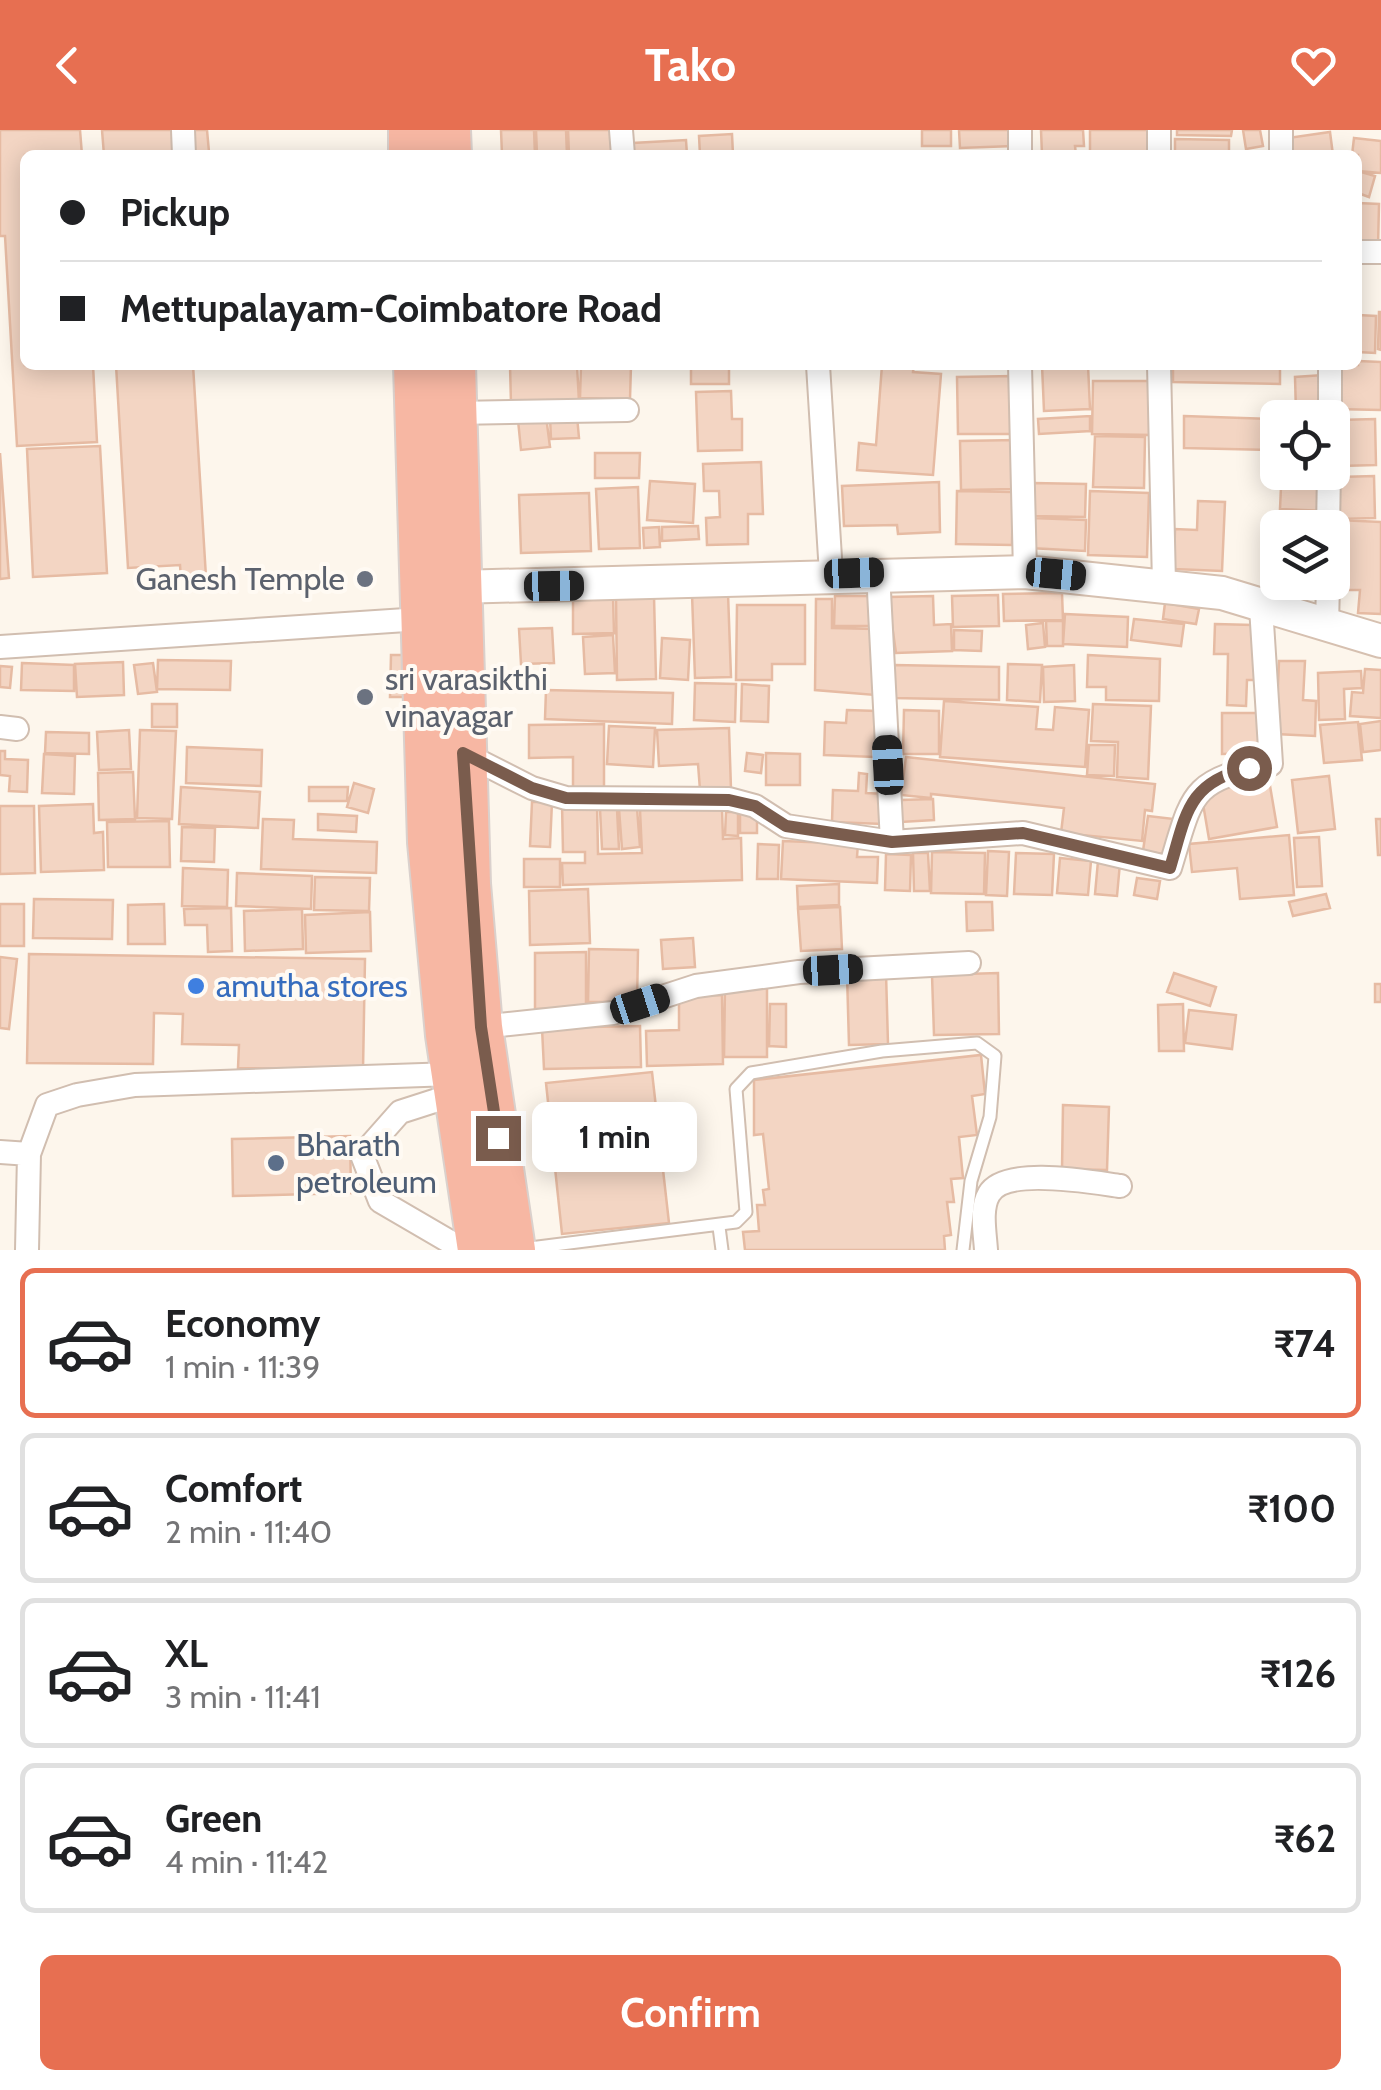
<!DOCTYPE html>
<meta charset="utf-8">
<style>
:root{--surface:#fff;--page:#f6f6f6;--text:#202124;--muted:#757577;--line:#e0e0e0;--accent:#e76f51}
body{margin:0;font-family:Cabin,sans-serif;background:var(--page);color:var(--text);height:100vh;display:flex;flex-direction:column;font-size:38px;white-space:nowrap}
*{box-sizing:border-box;margin:0}
p{font-size:32px;color:var(--muted)}
.icon{flex:none;width:55px;height:55px;fill:none;stroke:currentColor;stroke-width:2;stroke-linecap:round;stroke-linejoin:round}
.map{position:relative;height:1120px;overflow:hidden}
.sheet{display:flex;flex-direction:column;background:var(--surface);flex:1}
.sheet>*{flex:none}
.banner{position:absolute;left:20px;top:20px;width:1342px;height:220px;border-radius:15px;box-shadow:0 5px 25px #0003;display:grid;align-content:center;height:220px;padding:0 40px;background:var(--surface)}
.controls{position:absolute;left:1260px;top:270px;display:grid;gap:20px}
.controls a{display:grid;place-items:center;width:90px;height:90px;border-radius:15px;background:var(--surface);box-shadow:0 5px 25px #0003;font-size:50px}
.end{position:absolute;width:45px;height:45px;margin:-22px;border:12px solid #7a5c4d;background:#fff;box-shadow:0 0 0 5px #fff}
.from{border-radius:50%}
.bubble{position:absolute;height:70px;border-radius:15px;background:var(--surface);box-shadow:0 5px 25px #0003;font-size:32px;font-weight:800;line-height:70px;text-align:center}
.car{position:absolute;width:30px;height:60px;margin:-30px -15px;border-radius:12px;box-shadow:0 0 8px 2px #0007;background:linear-gradient(#222 24%,#8ab4d8 0 40%,#222 0 76%,#8ab4d8 0 86%,#222 0)}
.banner b{display:flex;align-items:center;gap:35px;height:95px;font-size:38px}
.banner b+b{border-top:2px solid var(--line)}
.banner i{width:25px;height:25px;background:var(--text)}
ul{padding:18px 0 0;list-style:none}
li{display:flex;align-items:center;gap:30px;height:150px;margin:0 20px 15px;padding:0 20px;border:5px solid var(--line);border-radius:15px}
li div{flex:1}
li b{display:block;font-size:38px}
li em{font-style:normal;font-weight:800}
li.selected{border-color:var(--accent)}
li>.icon{width:90px;height:90px;stroke-width:1.5}
.primary-button{display:flex;gap:20px;margin-top:auto;padding:20px 40px}
.primary-button a{flex:1;height:115px;border-radius:15px;background:var(--accent);color:#fff;font-size:40px;font-weight:800;line-height:115px;text-align:center}
header{display:flex;justify-content:space-between;align-items:center;height:130px;padding:0 40px;background:var(--accent);color:#fff;font-size:45px;font-weight:800}
.map>svg:first-child{display:block}
.building{fill:#f3d5c3;stroke:#e6bba3;stroke-width:2.5}
.lines{fill:none;stroke-linecap:round;stroke-linejoin:round}
.lane-casing{stroke:#d1beb0;stroke-width:15}
.street-casing{stroke:#d1beb0;stroke-width:26}
.secondary-casing{stroke:#d6c0b0;stroke-width:36}
.highway-casing{stroke:#dad1cd;stroke-width:46}
.lane{stroke:#fff;stroke-width:11}
.street{stroke:#fff;stroke-width:22}
.secondary{stroke:#fff;stroke-width:32}
.highway{stroke:#f7b7a3;stroke-width:42}
.route{stroke:#7a5c4d;stroke-width:12}
.worship-dot{fill:#6b7280;stroke:#fffaf3;stroke-width:4}
.shop-dot{fill:#3f7fe0;stroke:#fffaf3;stroke-width:4}
.service-dot{fill:#5c6f8a;stroke:#fffaf3;stroke-width:4}
.labels{text-anchor:middle;stroke-width:8;stroke-linejoin:round;paint-order:stroke}
.worship-label{font-size:32px;fill:#5b616d;stroke:#fffaf3;text-anchor:end}
.shop-label{font-size:32px;fill:#366cbe;stroke:#fffaf3;text-anchor:start}
.service-label{font-size:32px;fill:#4e5e75;stroke:#fffaf3;text-anchor:start}
</style>
<header><svg class="icon" aria-label="back" viewBox="0 0 24 24"><path d="M15 5l-7 7 7 7"/></svg>Tako<svg class="icon" aria-label="heart" viewBox="0 0 24 24"><path d="M12 20l-8-8c-3-5 5-10 8-4 3-6 11-1 8 4z"/></svg></header>
<div class="map">
<svg width="1381" height="1120" viewBox="0 0 1381 1120">
<rect width="100%" height="100%" fill="#fdf6ec"/>
<path class="building" d="M 0,0 L 80,0 L 82,25 L 25,25 L 25,235 L 93,235 L 97,312 L 17,316 L 5,106 L 0,106 Z
M 102,0 L 179,0 L 181,25 L 104,25 Z
M 184,0 L 207,0 L 209,22 L 186,23 Z
M 501,0 L 534,0 L 535,25 L 502,25 Z
M 536,0 L 566,0 L 567,25 L 537,25 Z
M 568,0 L 613,0 L 613,25 L 569,25 Z
M 922,0 L 951,0 L 951,16 L 922,16 Z
M 959,0 L 1013,0 L 1013,16 L 960,18 Z
M 1041,0 L 1083,0 L 1084,16 L 1075,16 L 1076,25 L 1042,25 Z
M 1090,0 L 1154,0 L 1155,24 L 1090,25 Z
M 1177,0 L 1232,0 L 1231,6 L 1177,5 Z
M 1243,0 L 1260,0 L 1263,16 L 1246,19 Z
M 1330,2 L 1333,25 L 1290,25 L 1288,8 Z
M 732,4 L 733,25 L 700,25 L 699,6 Z
M 1354,8 L 1381,11 L 1381,43 L 1358,41 L 1358,25 L 1352,25 Z
M 1175,9 L 1229,10 L 1229,25 L 1175,25 Z
M 686,10 L 687,25 L 634,25 L 633,13 Z
M 961,22 L 1016,23 L 1016,25 L 961,25 Z
M 1358,41 L 1375,46 L 1369,67 L 1358,63 Z
M 1358,73 L 1379,74 L 1378,117 L 1358,117 Z
M 1379,182 L 1381,182 L 1381,220 L 1378,219 Z
M 1358,185 L 1376,186 L 1375,223 L 1358,222 Z
M 1358,231 L 1381,232 L 1381,280 L 1335,279 L 1336,235 L 1358,235 Z
M 116,235 L 193,235 L 206,447 L 181,449 L 180,435 L 128,438 Z
M 510,235 L 577,235 L 579,272 L 511,274 Z
M 581,235 L 631,235 L 630,269 L 580,268 Z
M 691,235 L 729,235 L 729,254 L 691,254 Z
M 882,235 L 914,235 L 913,242 L 941,244 L 933,345 L 857,340 L 859,313 L 876,315 Z
M 959,235 L 1017,235 L 1017,238 L 959,238 Z
M 1042,235 L 1088,235 L 1090,279 L 1044,281 Z
M 1173,235 L 1280,235 L 1280,254 L 1173,252 Z
M 1323,245 L 1324,282 L 1296,283 L 1295,247 Z
M 1013,246 L 1014,304 L 958,304 L 957,247 Z
M 1093,251 L 1155,251 L 1154,305 L 1092,304 Z
M 731,261 L 732,289 L 742,289 L 742,320 L 698,321 L 696,262 Z
M 546,286 L 550,317 L 521,320 L 518,290 Z
M 577,286 L 579,308 L 551,309 L 550,288 Z
M 1090,286 L 1090,301 L 1039,304 L 1038,289 Z
M 1184,286 L 1272,289 L 1272,320 L 1184,318 Z
M 1375,289 L 1376,335 L 1340,336 L 1338,290 Z
M 1095,306 L 1145,307 L 1144,358 L 1093,357 Z
M 1016,310 L 1016,359 L 961,360 L 960,311 Z
M 100,316 L 107,443 L 33,447 L 27,319 Z
M 0,323 L 9,448 L 0,449 Z
M 595,323 L 640,323 L 639,348 L 595,348 Z
M 761,332 L 763,384 L 748,384 L 748,414 L 707,415 L 706,388 L 720,387 L 719,361 L 704,361 L 703,334 Z
M 1374,346 L 1375,388 L 1340,389 L 1339,347 Z
M 650,351 L 695,354 L 693,393 L 647,390 Z
M 939,352 L 940,402 L 898,404 L 897,395 L 844,396 L 842,356 Z
M 1033,353 L 1086,354 L 1085,387 L 1032,386 Z
M 638,357 L 640,418 L 599,419 L 596,359 Z
M 1281,357 L 1326,359 L 1325,381 L 1280,379 Z
M 957,361 L 1013,362 L 1012,415 L 956,414 Z
M 1090,361 L 1149,363 L 1147,427 L 1088,425 Z
M 589,363 L 591,421 L 521,423 L 519,365 Z
M 1198,371 L 1225,372 L 1222,441 L 1174,439 L 1175,399 L 1197,400 Z
M 1316,381 L 1318,398 L 1278,398 L 1278,413 L 1275,385 Z
M 1032,388 L 1086,390 L 1085,421 L 1030,418 Z
M 1338,390 L 1381,392 L 1381,484 L 1358,483 L 1360,460 L 1335,460 Z
M 698,396 L 699,409 L 662,411 L 662,397 Z
M 659,397 L 660,417 L 644,418 L 643,398 Z
M 728,463 L 731,547 L 695,548 L 692,464 Z
M 1062,463 L 1063,490 L 1004,491 L 1003,464 Z
M 998,465 L 999,496 L 953,497 L 952,466 Z
M 613,466 L 614,503 L 573,504 L 573,467 Z
M 654,466 L 656,549 L 617,550 L 616,467 Z
M 835,466 L 874,466 L 873,496 L 834,496 Z
M 933,466 L 934,495 L 951,494 L 952,521 L 896,523 L 888,467 Z
M 816,469 L 832,469 L 832,498 L 875,499 L 875,565 L 815,560 Z
M 1165,473 L 1199,479 L 1196,494 L 1163,489 Z
M 737,475 L 805,475 L 805,534 L 772,534 L 772,550 L 736,550 Z
M 1065,484 L 1128,487 L 1127,517 L 1063,514 Z
M 1134,489 L 1184,494 L 1181,516 L 1131,510 Z
M 1046,491 L 1063,491 L 1063,516 L 1047,516 Z
M 1043,493 L 1045,517 L 1028,519 L 1026,495 Z
M 1215,494 L 1253,495 L 1255,550 L 1247,550 L 1246,576 L 1227,575 L 1228,524 L 1214,524 Z
M 552,498 L 554,533 L 521,534 L 519,499 Z
M 954,500 L 982,501 L 981,521 L 954,520 Z
M 613,505 L 615,543 L 585,544 L 583,507 Z
M 662,508 L 690,510 L 688,550 L 660,548 Z
M 391,525 L 408,525 L 407,567 L 390,567 Z
M 1088,525 L 1160,529 L 1159,571 L 1106,570 L 1106,557 L 1087,557 Z
M 158,530 L 231,531 L 230,560 L 157,559 Z
M 1279,531 L 1305,531 L 1303,570 L 1316,571 L 1315,606 L 1276,604 Z
M 123,532 L 124,565 L 77,567 L 75,534 Z
M 22,533 L 74,535 L 74,561 L 21,560 Z
M 153,533 L 157,562 L 138,564 L 134,535 Z
M 1008,534 L 1042,535 L 1040,572 L 1007,570 Z
M 894,535 L 999,537 L 999,570 L 893,568 Z
M 1074,535 L 1075,571 L 1044,572 L 1043,537 Z
M 0,536 L 12,537 L 10,558 L 0,557 Z
M 1365,539 L 1381,540 L 1381,588 L 1350,586 L 1352,562 L 1363,563 Z
M 1361,541 L 1362,558 L 1344,559 L 1345,589 L 1319,590 L 1318,543 Z
M 695,553 L 736,554 L 735,592 L 694,590 Z
M 742,554 L 769,556 L 768,592 L 741,591 Z
M 546,560 L 673,563 L 672,594 L 545,589 Z
M 944,571 L 1038,577 L 1036,599 L 1053,600 L 1055,577 L 1089,580 L 1085,637 L 940,627 Z
M 152,574 L 177,574 L 177,597 L 152,597 Z
M 1093,574 L 1151,576 L 1148,649 L 1117,647 L 1118,612 L 1091,611 Z
M 847,580 L 877,581 L 875,627 L 824,625 L 825,592 L 846,593 Z
M 904,580 L 939,581 L 939,624 L 903,624 Z
M 1222,583 L 1264,583 L 1265,623 L 1222,624 Z
M 1381,591 L 1381,620 L 1363,622 L 1360,594 Z
M 1358,592 L 1362,630 L 1324,633 L 1320,595 Z
M 604,594 L 604,657 L 573,658 L 573,627 L 529,628 L 529,595 Z
M 609,596 L 655,598 L 653,637 L 607,634 Z
M 729,598 L 731,659 L 700,660 L 698,634 L 659,636 L 657,600 Z
M 129,600 L 131,639 L 99,640 L 97,602 Z
M 140,600 L 176,601 L 172,689 L 137,688 Z
M 46,602 L 89,603 L 89,624 L 45,623 Z
M 1089,615 L 1115,615 L 1114,646 L 1087,645 Z
M 187,617 L 262,620 L 261,656 L 186,653 Z
M 0,621 L 5,621 L 5,629 L 28,630 L 27,662 L 9,661 L 10,646 L 0,645 Z
M 747,623 L 763,625 L 761,643 L 745,641 Z
M 766,623 L 800,624 L 800,655 L 766,655 Z
M 44,624 L 75,626 L 74,664 L 42,663 Z
M 906,627 L 1155,654 L 1152,681 L 1145,680 L 1142,711 L 1061,703 L 1064,678 L 931,664 L 931,668 L 901,665 Z
M 133,642 L 135,689 L 99,690 L 98,643 Z
M 859,643 L 867,644 L 866,663 L 885,664 L 883,694 L 832,692 L 833,660 L 858,661 Z
M 1329,646 L 1335,699 L 1298,703 L 1292,650 Z
M 1269,650 L 1277,697 L 1209,709 L 1201,662 Z
M 354,653 L 374,659 L 368,683 L 347,677 Z
M 181,657 L 260,662 L 258,698 L 179,694 Z
M 309,657 L 348,657 L 347,671 L 309,671 Z
M 933,669 L 934,690 L 901,692 L 901,670 Z
M 532,672 L 552,672 L 550,717 L 530,716 Z
M 597,673 L 598,724 L 642,723 L 640,680 L 722,678 L 723,709 L 741,708 L 742,750 L 563,755 L 562,733 L 585,733 L 585,722 L 563,722 L 562,674 Z
M 93,674 L 94,703 L 103,702 L 104,740 L 41,742 L 39,676 Z
M 0,676 L 34,676 L 35,743 L 0,744 Z
M 637,678 L 640,717 L 622,719 L 619,679 Z
M 600,679 L 617,679 L 619,719 L 602,719 Z
M 726,682 L 738,682 L 738,706 L 725,705 Z
M 740,683 L 757,684 L 757,703 L 740,703 Z
M 318,684 L 357,686 L 356,702 L 318,700 Z
M 1148,686 L 1174,689 L 1169,725 L 1143,721 Z
M 263,689 L 294,690 L 293,709 L 377,712 L 376,743 L 261,739 Z
M 1376,689 L 1381,689 L 1381,725 L 1378,725 Z
M 169,691 L 170,737 L 108,737 L 107,692 Z
M 182,697 L 215,698 L 214,732 L 181,731 Z
M 1289,705 L 1294,765 L 1240,769 L 1237,738 L 1192,742 L 1189,714 Z
M 1319,707 L 1322,756 L 1297,757 L 1294,708 Z
M 783,711 L 858,714 L 857,727 L 878,727 L 877,753 L 781,749 Z
M 758,714 L 779,715 L 778,749 L 757,749 Z
M 988,721 L 1009,722 L 1007,766 L 986,765 Z
M 932,722 L 985,723 L 984,764 L 931,763 Z
M 913,723 L 928,723 L 930,761 L 914,761 Z
M 1016,723 L 1054,724 L 1052,765 L 1014,764 Z
M 886,724 L 911,725 L 910,761 L 885,760 Z
M 1060,728 L 1091,731 L 1088,765 L 1057,763 Z
M 524,729 L 560,729 L 560,757 L 524,757 Z
M 1098,731 L 1120,733 L 1117,766 L 1095,764 Z
M 183,738 L 228,740 L 227,777 L 182,776 Z
M 237,743 L 312,746 L 311,779 L 236,776 Z
M 315,747 L 370,748 L 369,781 L 314,780 Z
M 1137,748 L 1160,751 L 1157,769 L 1134,765 Z
M 839,754 L 839,775 L 798,777 L 797,756 Z
M 588,759 L 590,813 L 530,815 L 529,761 Z
M 1326,764 L 1330,778 L 1293,786 L 1289,772 Z
M 34,769 L 113,770 L 112,809 L 33,808 Z
M 966,772 L 992,772 L 993,800 L 967,801 Z
M 0,774 L 24,774 L 24,816 L 0,816 Z
M 164,774 L 165,814 L 128,814 L 128,775 Z
M 840,777 L 842,819 L 801,821 L 798,779 Z
M 231,778 L 232,821 L 208,822 L 207,795 L 185,795 L 184,779 Z
M 302,779 L 303,819 L 245,821 L 244,781 Z
M 370,782 L 371,821 L 306,823 L 305,785 Z
M 693,808 L 695,837 L 663,839 L 661,810 Z
M 589,819 L 638,820 L 637,872 L 588,872 Z
M 586,822 L 586,878 L 535,879 L 535,823 Z
M 29,824 L 365,829 L 363,940 L 238,938 L 239,915 L 182,914 L 183,884 L 154,883 L 153,934 L 27,933 Z
M 0,827 L 17,829 L 9,899 L 0,898 Z
M 886,843 L 888,914 L 849,915 L 847,844 Z
M 998,843 L 999,904 L 934,905 L 932,845 Z
M 1174,843 L 1216,857 L 1210,876 L 1167,862 Z
M 1375,854 L 1381,854 L 1381,872 L 1375,872 Z
M 725,857 L 767,858 L 767,927 L 724,927 Z
M 722,865 L 723,934 L 647,936 L 646,901 L 679,900 L 679,866 Z
M 770,874 L 786,874 L 786,917 L 769,916 Z
M 1183,874 L 1184,921 L 1159,921 L 1158,875 Z
M 1189,880 L 1236,885 L 1232,919 L 1185,913 Z
M 640,896 L 641,937 L 544,939 L 542,898 Z
M 981,925 L 985,964 L 972,966 L 977,1005 L 959,1007 L 963,1048 L 951,1049 L 954,1072 L 947,1072 L 951,1105 L 944,1106 L 945,1120 L 745,1120 L 743,1102 L 759,1101 L 757,1075 L 765,1075 L 763,1060 L 769,1059 L 763,1004 L 754,1005 L 754,950 Z
M 652,942 L 669,1093 L 562,1104 L 546,953 Z
M 1063,975 L 1109,977 L 1107,1040 L 1062,1039 Z
M 350,1006 L 351,1063 L 233,1066 L 232,1009 Z"/>
<g class="lines">
<g class="lane-casing">
<path id="lane" d="M 719,1097 L 722,1120
M 522,1119 L 736,1092 L 746,1082 L 736,959 L 751,943 L 882,921 L 977,913 L 995,926 L 990,987 L 971,1051 L 963,1120"/>
</g>
<g class="street-casing">
<path id="street" d="M 183,0 L 184,25
M 621,0 L 623,25
M 1020,0 L 1020,25
M 1281,0 L 1281,25
M 1159,25 L 1159,0
M 1358,122 L 1381,122
M 818,235 L 831,444
M 1020,235 L 1025,442
M 1159,235 L 1164,454
M 455,283 L 627,280
M 1330,288 L 1330,235
M 1328,398 L 1329,342
M 878,442 L 892,712
M 1327,496 L 1328,452
M 0,517 L 421,489
M 0,597 L 17,599
M 463,623 L 532,658 L 566,668 L 729,669 L 755,676 L 786,696 L 892,712 L 1023,703 L 1170,738 C 1193,663 1189,651 1271,634 L 1261,477
M 481,897 L 613,883 L 696,856 L 799,842 L 969,833
M 456,964 L 400,982 L 362,1025 L 380,1071 L 464,1120
M 0,1022 L 29,1024
M 27,1120 L 29,1024 L 47,975 L 77,965 L 135,955 L 452,944
M 986,1120 C 985,1103 980,1079 989,1064 C 1005,1036 1091,1052 1120,1056"/>
</g>
<g class="secondary-casing">
<path id="secondary" d="M 457,457 L 1025,442 L 1222,463 L 1381,511"/>
</g>
<g class="highway-casing">
<path id="highway" d="M 410,0 L 410,25
M 449,0 L 450,25
M 415,235 L 429,712 L 447,905 L 479,1120
M 454,235 L 469,754 L 481,897 L 514,1120"/>
</g>
<use href="#lane" class="lane"/>
<use href="#street" class="street"/>
<use href="#secondary" class="secondary"/>
<use href="#highway" class="highway"/>
</g>
<g class="lines">
<path class="route" d="M 498,1008 L 481,897 L 463,623 L 532,658 L 566,668 L 729,670 L 755,676 L 786,696 L 892,712 L 1023,703 L 1170,738 C 1186,685 1187,652 1249,638"/>
</g>
<g class="worship-dot">
<circle cx="365" cy="449" r="10"/>
<circle cx="365" cy="567" r="10"/>
</g>
<circle class="shop-dot" cx="196" cy="856" r="10"/>
<circle class="service-dot" cx="276" cy="1033" r="10"/>
<g class="labels">
<g class="worship-label">
<text x="345" y="460">Ganesh Temple</text>
<text x="385" y="560" text-anchor="start">sri varasikthi<tspan x="385" dy="37">vinayagar</tspan></text>
</g>
<g class="shop-label">
<text x="216" y="867">amutha stores</text>
</g>
<g class="service-label">
<text x="296" y="1026">Bharath<tspan x="296" dy="37">petroleum</tspan></text>
</g>
</g>
</svg>
<div class="controls">
<a><svg class="icon" aria-label="locate" viewBox="0 0 24 24"><circle cx="12" cy="12" r="6"/><path d="M12 2v4M12 18v4M2 12h4M18 12h4"/></svg></a>
<a><svg class="icon" aria-label="layers" viewBox="0 0 24 24"><path d="M12 4l9 5-9 5-9-5zM3 14l9 5 9-5"/></svg></a>
</div>
<i class="end from" style="left:1249px;top:638px"></i>
<i class="end" style="left:498px;top:1008px"></i>
<div class="bubble" style="left:532px;top:972px;width:165px">1 min</div>
<i class="car" style="left:854px;top:443px;rotate:88deg"></i>
<i class="car" style="left:1056px;top:444px;rotate:95deg"></i>
<i class="car" style="left:554px;top:456px;rotate:89deg"></i>
<i class="car" style="left:888px;top:635px;rotate:357deg"></i>
<i class="car" style="left:833px;top:840px;rotate:87deg"></i>
<i class="car" style="left:640px;top:874px;rotate:72deg"></i>
<div class="banner">
<b><i class="from"></i>Pickup</b>
<b><i></i>Mettupalayam-Coimbatore Road</b>
</div>
</div>
<section class="sheet">
<ul>
<li class="selected"><svg class="icon" aria-label="car" viewBox="0 0 24 24"><path d="M5 17H2v-5l4-1 3-4h7l3 4 3 1v5h-3M9 17h6M6 11h13"/><circle cx="7" cy="17" r="2"/><circle cx="17" cy="17" r="2"/></svg><div><b>Economy</b><p>1 min · 11:39</p></div><em>₹74</em></li>
<li><svg class="icon" aria-label="car" viewBox="0 0 24 24"><path d="M5 17H2v-5l4-1 3-4h7l3 4 3 1v5h-3M9 17h6M6 11h13"/><circle cx="7" cy="17" r="2"/><circle cx="17" cy="17" r="2"/></svg><div><b>Comfort</b><p>2 min · 11:40</p></div><em>₹100</em></li>
<li><svg class="icon" aria-label="car" viewBox="0 0 24 24"><path d="M5 17H2v-5l4-1 3-4h7l3 4 3 1v5h-3M9 17h6M6 11h13"/><circle cx="7" cy="17" r="2"/><circle cx="17" cy="17" r="2"/></svg><div><b>XL</b><p>3 min · 11:41</p></div><em>₹126</em></li>
<li><svg class="icon" aria-label="car" viewBox="0 0 24 24"><path d="M5 17H2v-5l4-1 3-4h7l3 4 3 1v5h-3M9 17h6M6 11h13"/><circle cx="7" cy="17" r="2"/><circle cx="17" cy="17" r="2"/></svg><div><b>Green</b><p>4 min · 11:42</p></div><em>₹62</em></li>
</ul>
<div class="primary-button"><a>Confirm</a></div>
</section>
